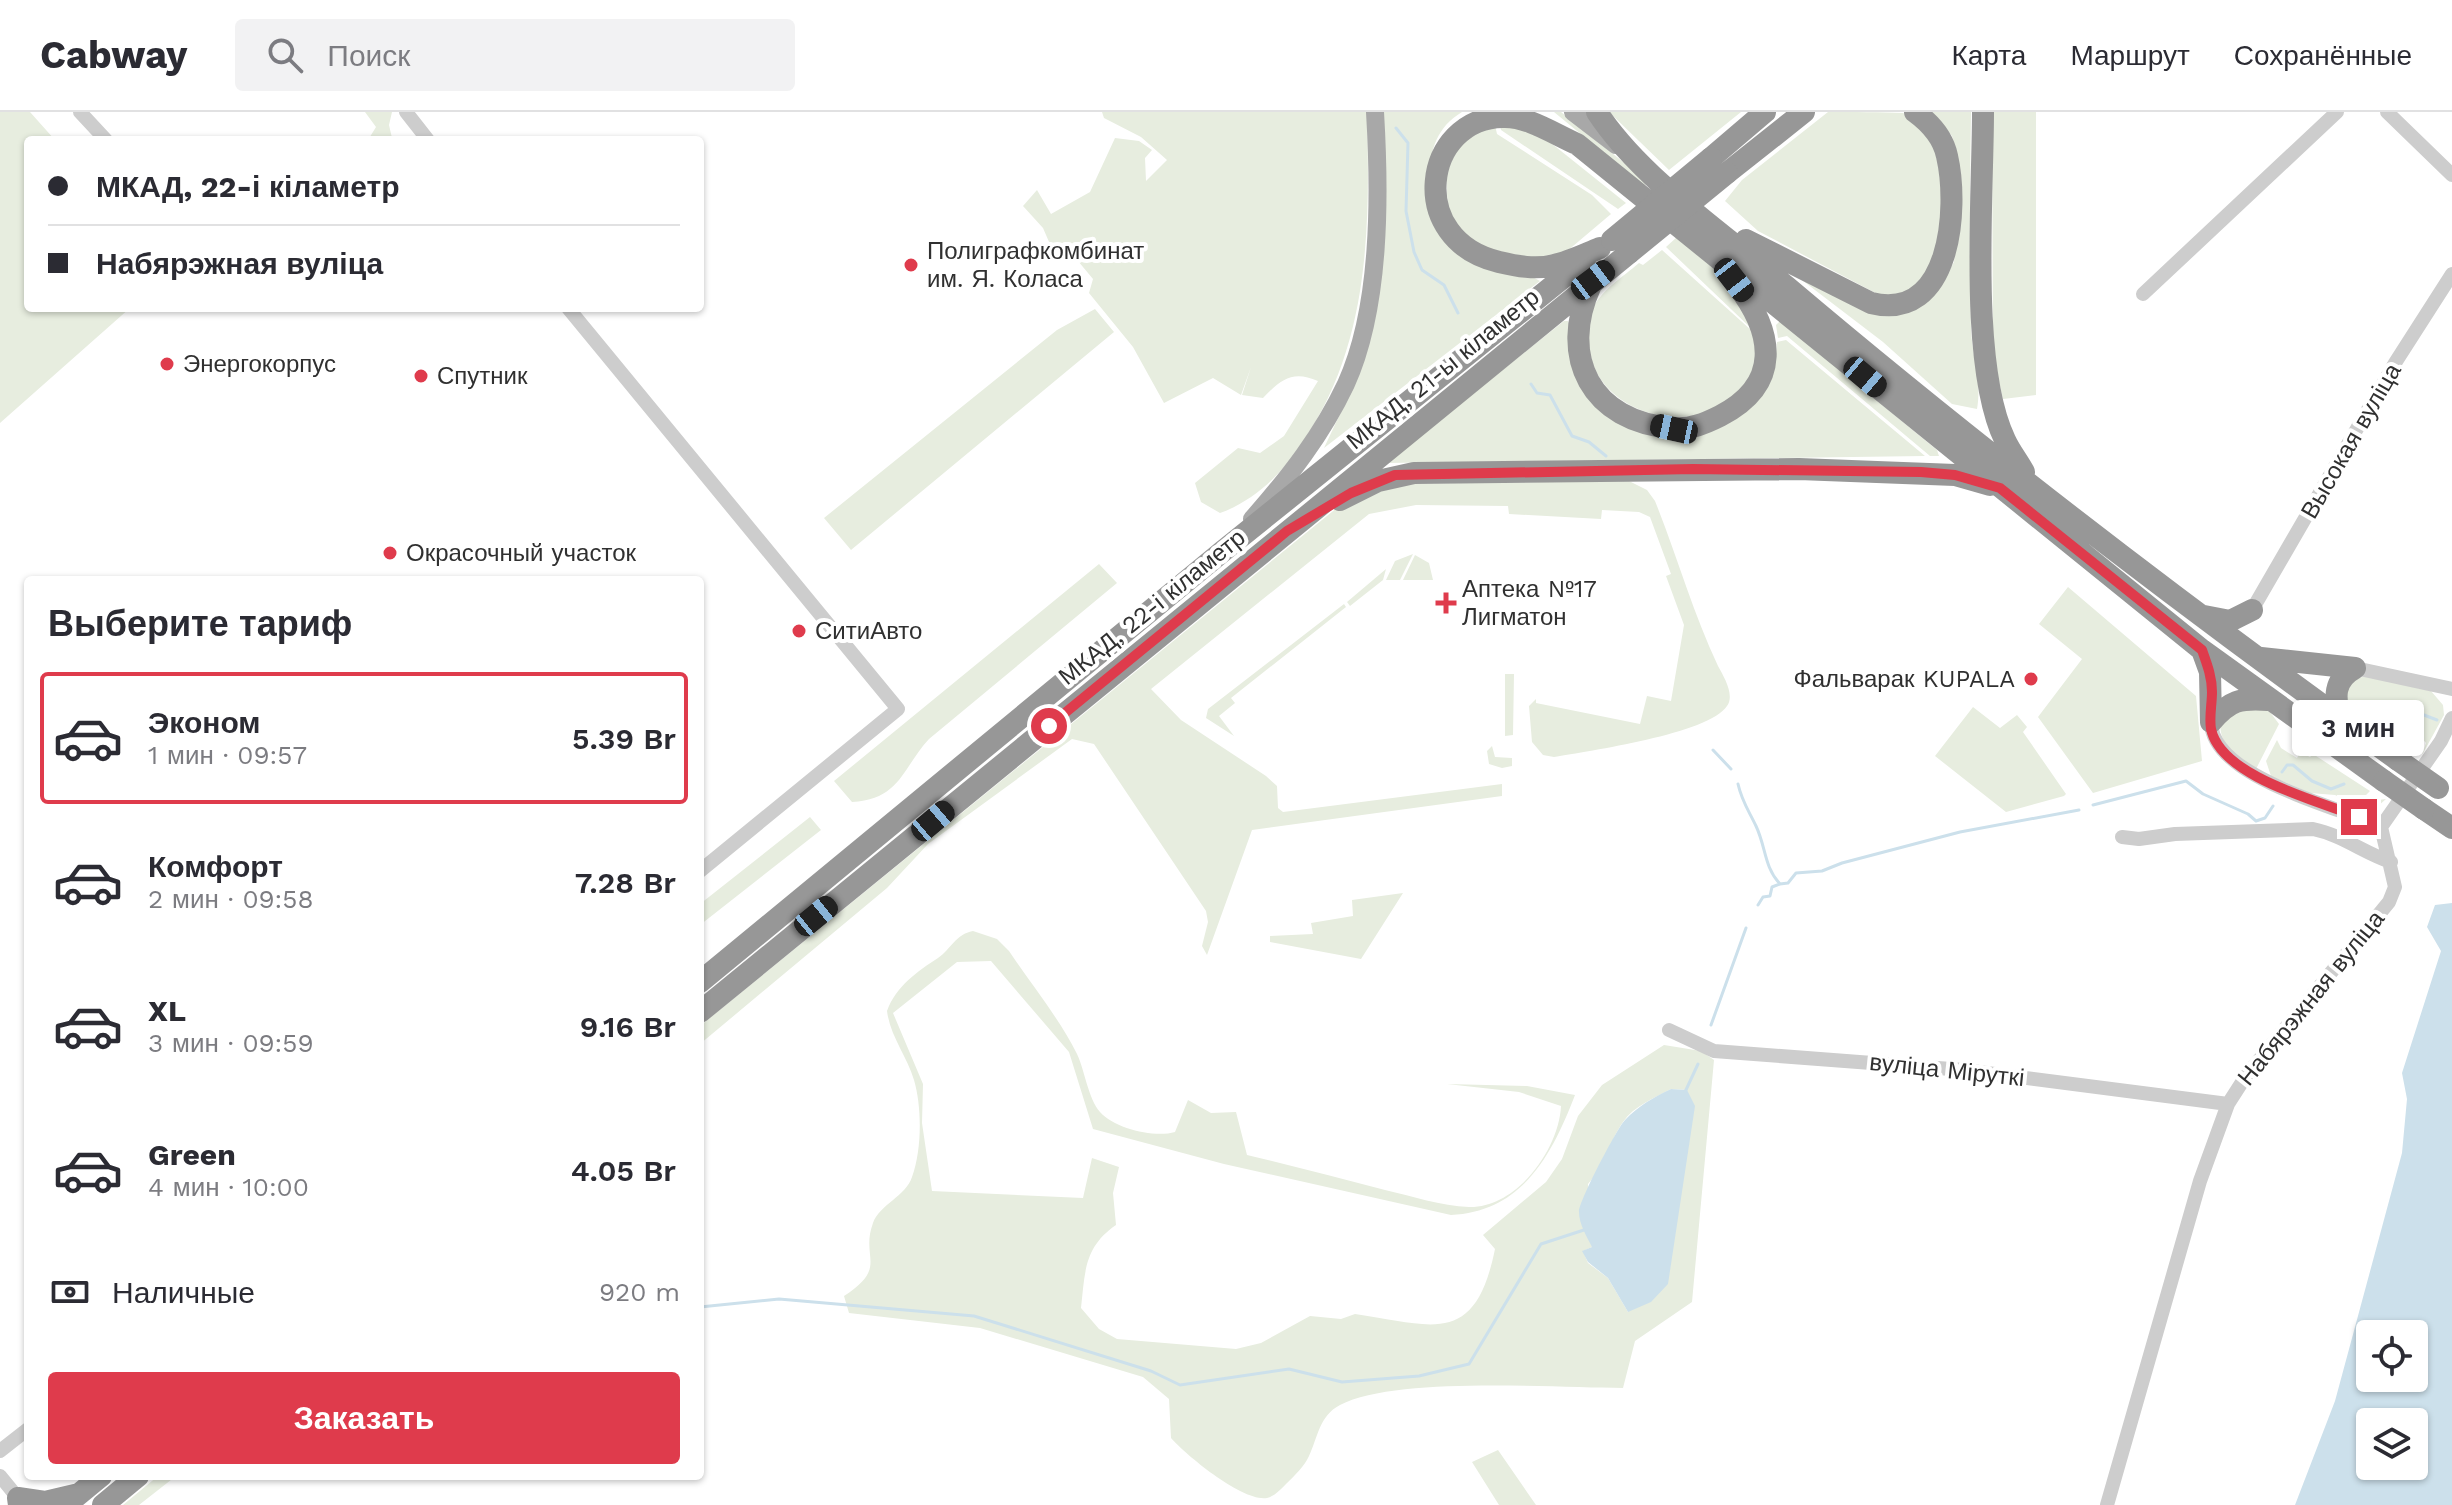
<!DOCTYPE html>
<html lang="ru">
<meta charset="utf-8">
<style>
:root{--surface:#fff;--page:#f2f2f3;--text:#2b2b33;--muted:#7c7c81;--line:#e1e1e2;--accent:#df3b4c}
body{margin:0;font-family:"Work Sans",sans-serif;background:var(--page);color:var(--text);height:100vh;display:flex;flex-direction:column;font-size:30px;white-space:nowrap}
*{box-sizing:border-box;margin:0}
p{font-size:26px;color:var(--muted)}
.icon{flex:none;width:44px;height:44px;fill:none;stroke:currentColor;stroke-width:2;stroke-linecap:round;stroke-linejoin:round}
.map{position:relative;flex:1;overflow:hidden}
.details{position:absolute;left:24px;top:464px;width:680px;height:904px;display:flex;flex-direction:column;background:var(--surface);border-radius:8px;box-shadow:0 2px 6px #0004}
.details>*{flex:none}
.top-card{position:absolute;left:24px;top:24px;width:680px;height:176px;border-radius:8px;box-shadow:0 2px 6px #0004;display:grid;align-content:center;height:176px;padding:0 24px;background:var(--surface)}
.buttons{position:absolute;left:2356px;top:1208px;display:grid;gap:16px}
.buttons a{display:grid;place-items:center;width:72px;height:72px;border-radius:8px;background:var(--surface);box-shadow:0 2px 6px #0004;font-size:40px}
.end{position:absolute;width:36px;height:36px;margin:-18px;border:10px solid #df3b4c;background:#fff;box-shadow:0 0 0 4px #fff}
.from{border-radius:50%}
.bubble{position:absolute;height:56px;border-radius:8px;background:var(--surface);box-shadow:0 2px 6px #0004;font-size:26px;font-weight:600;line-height:56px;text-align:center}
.car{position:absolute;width:24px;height:48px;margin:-24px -12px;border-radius:10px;box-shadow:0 0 6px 2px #0007;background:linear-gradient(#222 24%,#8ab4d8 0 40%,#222 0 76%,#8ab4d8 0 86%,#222 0)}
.top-card b{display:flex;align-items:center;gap:28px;height:76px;font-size:30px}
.top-card b+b{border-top:2px solid var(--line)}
.top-card i{width:20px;height:20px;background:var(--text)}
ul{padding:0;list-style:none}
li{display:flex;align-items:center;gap:24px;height:132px;margin:0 16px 12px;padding:0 8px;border:4px solid transparent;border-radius:8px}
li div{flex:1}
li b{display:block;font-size:30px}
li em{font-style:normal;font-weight:600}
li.selected{border-color:var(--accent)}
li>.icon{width:72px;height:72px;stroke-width:1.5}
h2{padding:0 24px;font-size:36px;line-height:96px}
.pay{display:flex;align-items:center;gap:20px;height:88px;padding:0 24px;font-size:30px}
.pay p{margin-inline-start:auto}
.button{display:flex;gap:16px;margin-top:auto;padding:16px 24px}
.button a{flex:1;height:92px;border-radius:8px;background:var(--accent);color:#fff;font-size:32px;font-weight:600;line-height:92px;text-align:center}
header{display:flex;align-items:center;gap:48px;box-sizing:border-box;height:112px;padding:0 40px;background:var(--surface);border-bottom:2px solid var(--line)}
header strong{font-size:38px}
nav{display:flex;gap:44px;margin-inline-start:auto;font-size:28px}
.search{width:560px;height:72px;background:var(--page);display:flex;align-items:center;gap:20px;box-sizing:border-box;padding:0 28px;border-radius:8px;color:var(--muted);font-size:30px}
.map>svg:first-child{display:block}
.green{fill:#e7eddf;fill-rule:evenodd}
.water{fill:#cce0eb;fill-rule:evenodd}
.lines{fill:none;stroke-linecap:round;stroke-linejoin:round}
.stream{stroke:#cce0eb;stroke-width:3}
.minor{stroke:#cdcdcd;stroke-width:14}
.major{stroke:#a8a8a8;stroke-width:18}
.highway{stroke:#979797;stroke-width:22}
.highway-bridge{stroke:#979797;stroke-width:22}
.route{stroke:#df3b4c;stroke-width:10}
.poi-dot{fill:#df3b4c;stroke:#fff;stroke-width:3}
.labels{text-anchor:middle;stroke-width:8;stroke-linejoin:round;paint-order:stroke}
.poi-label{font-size:24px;fill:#303030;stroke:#fff;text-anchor:start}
.street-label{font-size:24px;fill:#303030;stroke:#fff}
</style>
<header>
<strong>Cabway</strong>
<div class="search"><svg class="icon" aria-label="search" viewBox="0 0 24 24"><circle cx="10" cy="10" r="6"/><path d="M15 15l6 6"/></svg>Поиск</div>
<nav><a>Карта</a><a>Маршрут</a><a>Сохранённые</a></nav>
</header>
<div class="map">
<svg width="2452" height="1393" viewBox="0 0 2452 1393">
<rect width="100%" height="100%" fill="#fff"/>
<path class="green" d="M 0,0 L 30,0 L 55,28 L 28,28 L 28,196 L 130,196 L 0,311 Z
M 365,0 L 392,0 L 389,13 L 392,26 L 368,28 L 376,15 Z
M 1102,0 L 1367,0 C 1370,116 1370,232 1302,331 C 1282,362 1254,389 1220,401 L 1201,390 L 1195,371 L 1238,336 L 1260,341 L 1284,324 L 1318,269 C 1293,258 1281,267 1263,286 L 1242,283 L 1251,255 L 1241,283 L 1213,266 L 1164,291 L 1133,235 L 1089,181 L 1093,167 L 1078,149 L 1056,146 L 1043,116 L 1023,94 L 1037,78 L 1051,102 L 1090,80 L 1115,26 L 1139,29 L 1152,38 L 1145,46 L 1146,69 L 1167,48 L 1141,25 L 1104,6 Z
M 1382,0 L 1462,0 C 1420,25 1429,73 1436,113 L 1540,169 L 1324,336 L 1356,268 Z
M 1554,0 L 1561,0 L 1648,70 L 1644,74 Z
M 1609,0 L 1741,0 L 1669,58 Z
M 1828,0 C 1850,0 1883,0 1903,1 C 1951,19 1951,127 1927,164 C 1918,180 1901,183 1885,186 L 1758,119 L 1725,89 L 1742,68 Z
M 1932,0 L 1971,0 C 1970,72 1969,145 1971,217 C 1972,244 1982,270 1977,297 L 1952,292 L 1883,230 L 1777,149 L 1865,193 L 1941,172 L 1954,150 L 1960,57 L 1952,24 Z
M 1992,0 L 2036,0 L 2036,283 L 2003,287 L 1993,245 Z
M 1510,12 L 1546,27 L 1626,91 L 1618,97 L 1501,18 L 1500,13 Z
M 1495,13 L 1497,22 L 1592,83 L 1611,102 L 1566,140 L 1529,147 L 1472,132 L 1448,102 L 1446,60 L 1462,29 Z
M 1677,125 L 1732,169 L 1755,220 L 1666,135 Z
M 1662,138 L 1761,227 C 1758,240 1756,257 1749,268 C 1707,336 1583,304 1589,222 C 1589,215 1589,205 1592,198 C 1601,178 1623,165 1639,151 L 1643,153 Z
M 1095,197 L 1114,220 L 851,438 L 824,406 L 1057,218 Z
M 1564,209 L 1568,209 L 1590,283 L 1704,319 L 1776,240 L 1777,230 L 1786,228 L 1925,344 L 1385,351 Z
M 1780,209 L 1937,338 L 1939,344 L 1930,344 L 1787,224 L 1778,226 L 1776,213 Z
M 1629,369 L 1647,378 L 1655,389 C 1677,444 1693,501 1718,554 C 1724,565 1735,583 1727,594 C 1709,622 1588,639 1554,645 L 1543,643 L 1532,630 L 1529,594 L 1536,587 L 1536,591 L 1640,612 L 1647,584 L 1671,589 L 1684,513 L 1666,464 L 1671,462 L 1650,405 L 1639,400 L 1602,398 L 1601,407 L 1509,402 L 1508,394 L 1416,393 L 1369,402 L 1151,577 L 1181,608 L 1266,664 L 1277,674 L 1278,696 L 1283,700 L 1502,672 L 1502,684 L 1252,718 L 1207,843 L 1202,834 L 1208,810 L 1206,799 L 1094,632 L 1072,627 L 928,732 L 887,776 L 700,932 L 700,914 L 1338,395 L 1379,372 Z
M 1413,442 L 1400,468 L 1386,468 L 1395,449 Z
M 1415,443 L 1429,451 L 1433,468 L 1403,468 Z
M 1099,452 L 1117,471 L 929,627 C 902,656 901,687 852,690 L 834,669 Z
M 1386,457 L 1383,468 L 1350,494 L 1347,490 Z
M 2068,475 L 2196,584 L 2202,649 L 2093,681 L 2038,605 L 2082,547 L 2039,512 Z
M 1344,492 L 1346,495 L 1231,586 L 1235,591 L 1219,604 L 1234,624 L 1206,606 L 1208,597 Z
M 1505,562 L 1514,562 L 1513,623 L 1505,624 Z
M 2364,564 L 2431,579 L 2443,593 L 2444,603 L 2422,643 L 2426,631 L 2415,618 L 2404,632 L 2347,592 L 2346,572 Z
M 2252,590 L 2270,600 L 2279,612 L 2256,657 C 2236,643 2216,632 2221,605 Z
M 1973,595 L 2000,616 L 2017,603 L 2027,615 L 2023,620 L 2066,682 L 2064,684 L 2006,700 L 1935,644 Z
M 2277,628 L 2281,636 L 2297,646 L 2300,640 L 2310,645 L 2313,642 L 2370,679 L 2364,685 L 2370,689 L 2386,687 L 2377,695 L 2364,696 L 2335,683 L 2310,681 L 2271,664 L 2266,649 Z
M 1492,634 L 1495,645 L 1512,646 L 1512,654 L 1502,656 L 1489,652 L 1487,639 Z
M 810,705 L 821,718 L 700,813 L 700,792 Z
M 1403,781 L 1361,847 L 1270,830 L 1270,824 L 1313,822 L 1311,811 L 1353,804 L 1352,788 Z
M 973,819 L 997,827 L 1009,839 C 1031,872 1059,906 1077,942 C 1085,959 1088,986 1100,1000 C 1115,1017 1155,1026 1175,1020 L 1188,988 L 1211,1001 L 1236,1000 L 1247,1043 C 1293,1054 1339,1066 1385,1078 C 1412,1084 1441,1094 1469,1095 C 1517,1096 1559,1037 1561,994 L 1519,980 L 1447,972 L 1527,974 L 1575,983 C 1552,1043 1522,1100 1451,1103 L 1224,1052 L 1093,1017 L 1069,940 L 991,849 L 957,850 L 893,901 L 923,972 L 922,1011 L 932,1079 L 1083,1086 L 1092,1046 L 1119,1055 L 1113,1081 L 1116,1113 C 1084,1135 1085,1160 1081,1196 L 1099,1217 L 1117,1227 L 1236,1237 L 1261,1231 L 1310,1204 L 1341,1207 L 1355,1202 C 1432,1213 1475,1236 1495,1137 L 1483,1123 L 1546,1070 L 1562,1047 L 1578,1004 L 1602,973 L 1664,933 L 1701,939 L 1714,948 L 1692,1190 L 1635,1229 L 1623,1276 C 1555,1276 1396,1264 1340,1293 C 1319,1304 1318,1325 1309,1344 C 1304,1355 1295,1363 1286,1372 C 1281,1377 1275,1384 1267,1386 C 1243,1390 1187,1344 1171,1326 L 1169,1287 L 1143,1265 L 980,1216 L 849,1201 L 844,1184 C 889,1155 860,1146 873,1111 C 879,1093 906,1084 912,1065 C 922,1038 922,995 914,968 C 907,944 890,924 887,899 C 896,874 918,859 938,846 C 951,837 956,822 973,819 ZM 1671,977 L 1687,978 L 1628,1200 L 1608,1166 L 1588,1151 L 1583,1139 L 1592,1135 L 1588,1072 C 1605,1054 1609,1030 1623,1010 C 1634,994 1654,986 1671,977 Z
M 1498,1338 L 1536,1393 L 1499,1393 L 1472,1350 Z
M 158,1364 L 176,1364 L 139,1393 L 123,1393 Z"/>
<path class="water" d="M 2452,791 L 2452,1393 L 2295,1393 L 2335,1289 L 2402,1041 L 2407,987 L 2402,961 L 2441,839 L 2427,815 L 2435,793 ZM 2370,1222 L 2414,1222 L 2414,1266 L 2370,1266 ZM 2370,1310 L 2414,1310 L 2414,1354 L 2370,1354 Z
M 1671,977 L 1687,978 L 1695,994 L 1668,1172 L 1651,1190 L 1628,1200 L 1608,1166 L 1588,1150 L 1582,1139 L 1592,1135 C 1587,1125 1579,1112 1579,1100 C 1578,1091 1617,1016 1625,1008 C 1638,994 1654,985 1671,977 Z"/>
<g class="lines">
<path class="stream" d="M 1396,16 L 1408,31 L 1406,99 L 1414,140 L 1422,158 L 1444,173 L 1458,201
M 1531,272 L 1537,281 L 1550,283 L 1572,324 L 1589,330 L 1606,344
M 2391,616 L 2393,598 L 2398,593 L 2437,608
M 1713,638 L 1731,657
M 2282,660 L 2287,653 L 2293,653 L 2312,669 L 2331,677 L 2344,672
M 1738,672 C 1742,690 1749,699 1756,714 C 1766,735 1764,755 1780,772 L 1788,771 L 1796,761 L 1822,759 L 1842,751 L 1960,720 L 2079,698
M 2093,693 L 2186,669 L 2203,682 L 2248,702 L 2256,709 L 2265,706 L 2273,694
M 1758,793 L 1763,785 L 1770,784 L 1772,775 L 1780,772
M 1711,913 L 1746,816
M 1685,980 L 1698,952
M 700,1195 L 779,1187 L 974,1204 L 1151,1259 L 1180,1273 L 1289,1257 L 1342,1270 L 1419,1264 L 1469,1252 L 1541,1132 L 1587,1117"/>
<path class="minor" d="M 80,0 L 106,28
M 406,0 L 428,28
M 2387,0 L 2452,63
M 2143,182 L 2337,0
M 568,196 L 898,597 L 700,759
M 2252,498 L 2395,251 L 2452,162
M 2355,556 L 2452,577
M 2381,715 L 2441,629 L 2452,606
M 2122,725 L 2139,727 L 2175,722 L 2313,717 C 2342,723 2364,741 2391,750
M 1669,918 L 1714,939 L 1964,958 L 2228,992
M 0,1339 L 28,1317
M 0,1364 L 18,1386
M 2107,1393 L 2200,1069 L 2228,992 L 2246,964 L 2389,790 L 2395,775 L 2381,715 C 2338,694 2212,666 2211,610"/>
<path class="major" d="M 1573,0 L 1616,33
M 1252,407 C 1289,365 1322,323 1346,272 C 1381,195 1380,83 1375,0"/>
<path class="highway" d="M 1597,0 C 1640,66 1726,124 1787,175 C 1983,341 2189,498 2398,648
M 1983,0 C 1983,86 1969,254 2005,328 C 2010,339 2018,349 2024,360
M 1711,46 L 1765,0
M 1727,61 L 1804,0
M 1746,128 L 1871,191 C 1951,211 1959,96 1947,44 C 1943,25 1930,11 1915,0
M 1600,136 C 1585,142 1569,150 1554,153 C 1536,158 1516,154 1499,150 C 1405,128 1423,6 1503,5 C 1528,4 1554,22 1577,32 L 2202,538 L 2384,669
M 1591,173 C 1558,245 1591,310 1673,316 C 1690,318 1706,311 1720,304 C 1782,272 1774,221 1737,173
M 1340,388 L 1378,369 L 1414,361 L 1799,357 L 1955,363 L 1990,373
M 2204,504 L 2230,509 L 2252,498
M 2202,538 L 2210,560 L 2211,610
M 2261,546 L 2355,556
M 2341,607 C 2334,586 2333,568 2355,556
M 2211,610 C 2230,588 2240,586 2268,588
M 2424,697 L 2452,716
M 700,870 L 1223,439 L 1585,148
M 700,900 L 1629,141
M 67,1392 L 101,1364
M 19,1393 L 18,1386 L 45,1390 L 79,1382
M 103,1393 L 138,1364"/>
<path class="highway-bridge" d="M 1612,128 L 1711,46
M 1629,141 L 1727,61
M 2398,648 L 2438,676
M 2384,669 L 2424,697"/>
</g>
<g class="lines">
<path class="route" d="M 1049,614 L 1287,419 L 1351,381 L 1395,363 L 1693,357 L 1921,360 L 1955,363 L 2000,376 L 2202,538 C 2207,552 2212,565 2212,580 C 2212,592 2209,605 2211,617 C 2221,665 2319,689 2359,705"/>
</g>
<g class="poi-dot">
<circle cx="911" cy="153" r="8"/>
<circle cx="167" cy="252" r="8"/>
<circle cx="421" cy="264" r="8"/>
<circle cx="390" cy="441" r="8"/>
<path d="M1442 479h8v8h8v8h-8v8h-8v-8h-8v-8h8z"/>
<circle cx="799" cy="519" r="8"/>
<circle cx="2031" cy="567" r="8"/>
</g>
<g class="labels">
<g class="poi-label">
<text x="927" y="147">Полиграфкомбинат<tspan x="927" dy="28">им. Я. Коласа</tspan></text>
<text x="183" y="260">Энергокорпус</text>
<text x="437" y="272">Спутник</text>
<text x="406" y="449">Окрасочный участок</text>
<text x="1462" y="485">Аптека №17<tspan x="1462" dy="28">Лигматон</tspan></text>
<text x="815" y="527">СитиАвто</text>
<text x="2015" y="575" text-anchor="end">Фальварак KUPALA</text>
</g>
<g class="street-label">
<text transform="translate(1443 257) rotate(-39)" y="8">МКАД, 21-ы кіламетр</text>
<text transform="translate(2351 329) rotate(-60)" y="8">Высокая вуліца</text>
<text transform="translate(1152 495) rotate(-39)" y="8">МКАД, 22-і кіламетр</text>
<text transform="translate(2311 886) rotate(-51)" y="8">Набярэжная вуліца</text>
<text transform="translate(1947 958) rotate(6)" y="8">вуліца Міруткі</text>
</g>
</g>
</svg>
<div class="buttons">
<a><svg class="icon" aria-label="locate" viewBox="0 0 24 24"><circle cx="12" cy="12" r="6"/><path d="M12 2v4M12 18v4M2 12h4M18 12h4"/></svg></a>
<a><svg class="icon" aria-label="layers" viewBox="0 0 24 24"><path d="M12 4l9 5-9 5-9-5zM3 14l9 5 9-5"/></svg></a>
</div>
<i class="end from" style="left:1049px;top:614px"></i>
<i class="end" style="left:2359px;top:705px"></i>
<div class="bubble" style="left:2292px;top:588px;width:132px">3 мин</div>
<i class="car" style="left:1593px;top:168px;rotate:53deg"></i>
<i class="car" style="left:1734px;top:168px;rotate:142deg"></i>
<i class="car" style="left:1865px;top:265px;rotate:130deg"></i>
<i class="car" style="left:1674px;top:317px;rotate:282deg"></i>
<i class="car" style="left:933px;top:709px;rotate:50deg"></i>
<i class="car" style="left:816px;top:804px;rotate:51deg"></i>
<div class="top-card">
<b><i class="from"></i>МКАД, 22-і кіламетр</b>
<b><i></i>Набярэжная вуліца</b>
</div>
<section class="details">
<h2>Выберите тариф</h2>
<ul>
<li class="selected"><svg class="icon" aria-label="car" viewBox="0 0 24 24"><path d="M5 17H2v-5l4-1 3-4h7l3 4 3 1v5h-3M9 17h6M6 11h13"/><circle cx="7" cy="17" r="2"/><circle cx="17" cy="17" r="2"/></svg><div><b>Эконом</b><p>1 мин · 09:57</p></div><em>5.39 Br</em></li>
<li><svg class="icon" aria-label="car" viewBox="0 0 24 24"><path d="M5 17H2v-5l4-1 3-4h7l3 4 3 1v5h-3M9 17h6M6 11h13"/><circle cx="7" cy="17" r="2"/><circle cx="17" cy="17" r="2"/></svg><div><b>Комфорт</b><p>2 мин · 09:58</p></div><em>7.28 Br</em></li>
<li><svg class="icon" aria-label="car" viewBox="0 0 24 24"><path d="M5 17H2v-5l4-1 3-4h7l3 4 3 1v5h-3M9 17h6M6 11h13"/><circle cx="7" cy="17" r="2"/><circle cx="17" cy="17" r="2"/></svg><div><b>XL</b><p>3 мин · 09:59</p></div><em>9.16 Br</em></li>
<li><svg class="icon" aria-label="car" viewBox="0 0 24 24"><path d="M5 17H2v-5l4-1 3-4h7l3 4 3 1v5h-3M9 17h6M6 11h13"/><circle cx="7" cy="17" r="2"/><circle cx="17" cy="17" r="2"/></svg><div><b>Green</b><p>4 мин · 10:00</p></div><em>4.05 Br</em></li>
</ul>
<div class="pay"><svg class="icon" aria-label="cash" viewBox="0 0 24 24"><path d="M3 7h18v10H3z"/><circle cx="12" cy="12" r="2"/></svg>Наличные<p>920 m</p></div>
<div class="button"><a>Заказать</a></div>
</section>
</div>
